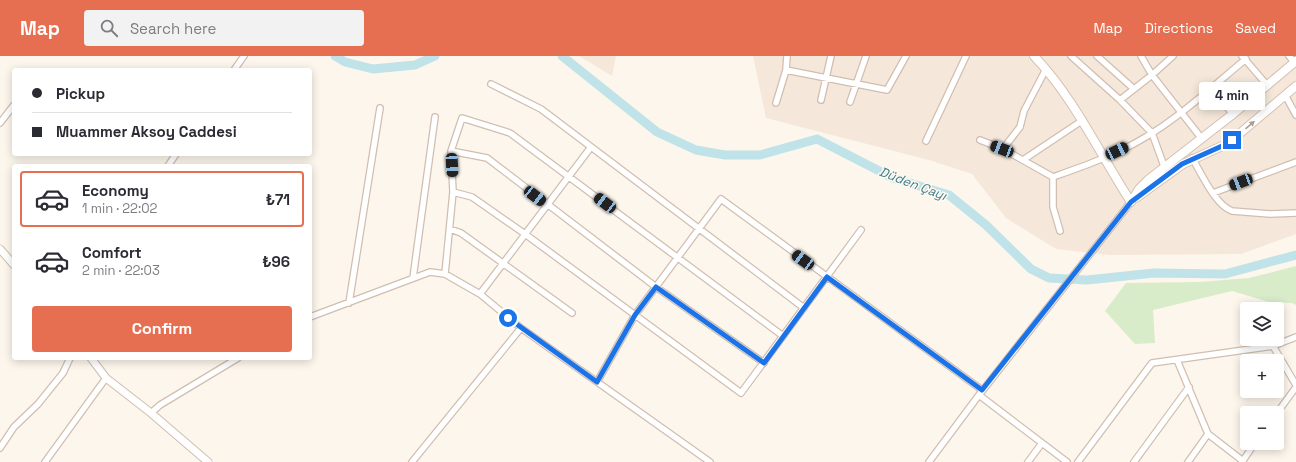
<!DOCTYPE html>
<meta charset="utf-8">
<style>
:root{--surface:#fff;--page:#f2f2f3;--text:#2b2b33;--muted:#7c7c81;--line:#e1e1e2;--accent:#e76f51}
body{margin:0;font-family:"Space Grotesk",sans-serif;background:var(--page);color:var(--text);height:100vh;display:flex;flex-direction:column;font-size:15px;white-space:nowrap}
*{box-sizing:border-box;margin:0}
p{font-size:13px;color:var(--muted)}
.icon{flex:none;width:22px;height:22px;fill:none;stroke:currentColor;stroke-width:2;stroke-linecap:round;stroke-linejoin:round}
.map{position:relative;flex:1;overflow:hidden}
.panel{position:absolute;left:12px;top:108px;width:300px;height:196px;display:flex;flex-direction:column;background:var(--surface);border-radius:4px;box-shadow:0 2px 10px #0003}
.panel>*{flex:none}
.guide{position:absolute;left:12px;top:12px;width:300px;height:88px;border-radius:4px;box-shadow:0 2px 10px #0003;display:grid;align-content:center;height:88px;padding:0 20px;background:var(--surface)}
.buttons{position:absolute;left:1240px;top:246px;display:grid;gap:8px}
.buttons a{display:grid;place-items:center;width:44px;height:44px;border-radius:4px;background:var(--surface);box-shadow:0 2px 10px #0003;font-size:20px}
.end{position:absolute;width:18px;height:18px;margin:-9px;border:5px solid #1a73e8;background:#fff;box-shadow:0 0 0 2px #fff}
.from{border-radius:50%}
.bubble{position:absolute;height:28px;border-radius:4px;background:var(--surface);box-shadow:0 2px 10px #0003;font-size:13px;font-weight:700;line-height:28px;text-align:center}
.car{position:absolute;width:12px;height:24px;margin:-12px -6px;border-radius:5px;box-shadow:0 0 3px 1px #0007;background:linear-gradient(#222 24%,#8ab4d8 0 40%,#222 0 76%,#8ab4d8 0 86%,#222 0)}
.guide b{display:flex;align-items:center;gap:14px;height:38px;font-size:15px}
.guide b+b{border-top:1px solid var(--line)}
.guide i{width:10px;height:10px;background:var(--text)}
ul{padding:7px 0 0;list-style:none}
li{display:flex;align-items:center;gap:12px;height:56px;margin:0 8px 6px;padding:0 12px;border:2px solid transparent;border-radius:4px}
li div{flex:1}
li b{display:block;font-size:15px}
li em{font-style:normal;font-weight:700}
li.selected{border-color:var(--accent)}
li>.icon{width:36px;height:36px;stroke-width:1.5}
.button{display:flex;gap:8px;margin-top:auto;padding:8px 20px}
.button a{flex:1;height:46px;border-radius:4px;background:var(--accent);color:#fff;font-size:16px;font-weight:700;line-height:46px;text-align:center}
header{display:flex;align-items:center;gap:24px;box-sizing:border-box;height:56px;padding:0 20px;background:var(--accent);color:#fff}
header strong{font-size:19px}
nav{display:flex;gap:22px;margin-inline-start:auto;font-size:14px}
.search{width:280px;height:36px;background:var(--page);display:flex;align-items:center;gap:10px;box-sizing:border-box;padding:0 14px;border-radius:4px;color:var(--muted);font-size:15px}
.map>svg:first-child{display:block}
.residential{fill:#f5e8da}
.green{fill:#d8ecc9}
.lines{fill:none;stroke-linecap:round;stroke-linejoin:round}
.river{stroke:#bfe3e8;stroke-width:9}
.minor-casing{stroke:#d1beb0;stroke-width:8}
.tertiary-casing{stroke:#d1beb0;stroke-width:9}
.secondary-casing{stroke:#d6c0b0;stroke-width:10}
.minor{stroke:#fff;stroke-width:5.5}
.tertiary{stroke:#fff;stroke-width:7}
.secondary{stroke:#fff;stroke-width:8}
.oneway{fill:#af9d94}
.route{stroke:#1a73e8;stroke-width:5}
.labels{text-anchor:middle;stroke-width:3;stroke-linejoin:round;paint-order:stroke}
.water-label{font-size:13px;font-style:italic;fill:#437c86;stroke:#fffaf3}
</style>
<header>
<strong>Map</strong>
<div class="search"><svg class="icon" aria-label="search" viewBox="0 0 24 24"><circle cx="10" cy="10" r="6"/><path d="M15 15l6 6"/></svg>Search here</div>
<nav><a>Map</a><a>Directions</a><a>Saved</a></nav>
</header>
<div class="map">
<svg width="1296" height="406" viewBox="0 0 1296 406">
<rect width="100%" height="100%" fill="#fdf6ec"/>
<path class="residential" d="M 579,0 L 616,0 L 612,20 Z
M 753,0 L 1296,0 L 1296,178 L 1241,198 L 1109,199 L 1056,193 L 1006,162 L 972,118 L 929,104 L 766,62 Z"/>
<path class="green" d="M 1296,210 L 1296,249 L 1292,247 L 1269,246 L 1232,235 L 1153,254 L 1155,287 L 1135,288 L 1105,255 L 1126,227 L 1199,226 L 1249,222 Z"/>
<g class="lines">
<path class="river" d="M 335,0 L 345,6 L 373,13 L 415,9 L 435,0
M 562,0 L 657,76 L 696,94 L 725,99 L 760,99 L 817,83 L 893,122 L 949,139 L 986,169 L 1031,213 L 1049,222 L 1087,224 L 1154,217 L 1225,218 L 1296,199"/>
<g class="minor-casing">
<path id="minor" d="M 1071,0 L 1120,44 L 1152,77 L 1164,110
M 1097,0 L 1134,33
M 1141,0 L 1152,19 L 1202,83
M 1242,0 L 1267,29
M 1289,0 L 1294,6
M 234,14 L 244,0
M 786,14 L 887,34 L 906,0
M 491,28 L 541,53 L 804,252
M 1210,32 L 1233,58
M 1285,39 L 1296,59
M 821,44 L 831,0
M 1120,44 L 1152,19 L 1173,0
M 850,46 L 866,0
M 776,47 L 786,14 L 787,0
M 0,67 L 14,49
M 980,84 L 1003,93 L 1053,121
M 926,85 L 966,0
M 1003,93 L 1020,71 L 1024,55 L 1046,13
M 451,95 L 487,102 L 656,231 L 764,307
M 1192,102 C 1202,118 1215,149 1232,155 L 1270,158 L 1296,157
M 1023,104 L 1083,64
M 168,110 L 176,98
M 453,136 L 472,141 L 525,178 L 741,337 L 861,174
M 1213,137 L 1296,106
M 450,173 L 461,177 L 572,257
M 1060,175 L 1053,151 L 1053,121 C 1084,110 1116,99 1144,82 C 1180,61 1213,30 1246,3
M 445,218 L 453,136 L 451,95 L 462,62 L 510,77 L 783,280
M 413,222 L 435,61
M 480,238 L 591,91
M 349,247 L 380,52
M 310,261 L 430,216 L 445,218 L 480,238 L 521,272 L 710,406
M 1273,290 L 1296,329
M 1177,304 L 1208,378 L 1188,406
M 597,326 L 635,259 L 721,143 L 982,334
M 979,339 L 1131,146
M 151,357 L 160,349 L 238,302
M 1277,357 L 1296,331
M 1208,378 L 1243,405
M 0,392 L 14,371 L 38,348 L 63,317 L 70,302
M 45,406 L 106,322
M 412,406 L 521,272
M 929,406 L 979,339 L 1067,406
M 1028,406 L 1042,387
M 1078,406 L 1152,307 L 1273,290 L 1296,281
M 1134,406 L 1189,331
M 1242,406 L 1255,387"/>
</g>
<g class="tertiary-casing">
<path id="tertiary" d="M 0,193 L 14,209
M 91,302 L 106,322 L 151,357 L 208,406"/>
</g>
<g class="secondary-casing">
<path id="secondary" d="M 1034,0 C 1075,43 1099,97 1131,146
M 1136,142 L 1183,108 L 1222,90 L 1232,84 L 1296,30
M 1131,146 L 1139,133 L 1148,124 L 1233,58 L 1296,5"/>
</g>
<use href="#minor" class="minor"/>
<use href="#tertiary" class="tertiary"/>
<use href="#secondary" class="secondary"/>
</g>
<defs><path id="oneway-solid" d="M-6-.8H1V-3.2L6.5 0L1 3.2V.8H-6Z"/></defs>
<use class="oneway" href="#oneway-solid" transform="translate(1250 69) rotate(-40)"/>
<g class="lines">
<path class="route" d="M 508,262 L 597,326 L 635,259 L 656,231 L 764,307 L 827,221 L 982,334 L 1131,146 L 1182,108 L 1222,90 L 1232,84"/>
</g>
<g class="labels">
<g class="water-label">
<text transform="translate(913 127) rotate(21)" y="5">Düden Çayı</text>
</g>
</g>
</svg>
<div class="buttons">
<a><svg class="icon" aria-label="layers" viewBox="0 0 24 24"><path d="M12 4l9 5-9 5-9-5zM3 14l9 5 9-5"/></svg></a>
<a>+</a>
<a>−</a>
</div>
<i class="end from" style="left:508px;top:262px"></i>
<i class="end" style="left:1232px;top:84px"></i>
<div class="bubble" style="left:1199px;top:26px;width:66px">4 min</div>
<i class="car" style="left:1002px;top:93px;rotate:291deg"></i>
<i class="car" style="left:1117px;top:95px;rotate:65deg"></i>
<i class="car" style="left:452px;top:109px;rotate:177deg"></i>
<i class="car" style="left:1241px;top:126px;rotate:249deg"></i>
<i class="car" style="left:535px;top:140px;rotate:128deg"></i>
<i class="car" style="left:605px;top:147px;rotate:307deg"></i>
<i class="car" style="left:803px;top:204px;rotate:306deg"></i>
<div class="guide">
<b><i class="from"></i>Pickup</b>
<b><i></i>Muammer Aksoy Caddesi</b>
</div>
<section class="panel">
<ul>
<li class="selected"><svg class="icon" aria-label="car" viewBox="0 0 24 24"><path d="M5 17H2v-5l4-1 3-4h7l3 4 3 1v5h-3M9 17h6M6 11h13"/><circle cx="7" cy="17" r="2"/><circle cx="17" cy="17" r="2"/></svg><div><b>Economy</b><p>1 min · 22:02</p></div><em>₺71</em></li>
<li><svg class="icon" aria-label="car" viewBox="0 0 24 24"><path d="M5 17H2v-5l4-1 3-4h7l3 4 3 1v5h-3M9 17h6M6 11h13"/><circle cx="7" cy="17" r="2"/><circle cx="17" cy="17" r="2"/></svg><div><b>Comfort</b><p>2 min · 22:03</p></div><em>₺96</em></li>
</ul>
<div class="button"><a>Confirm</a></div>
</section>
</div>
